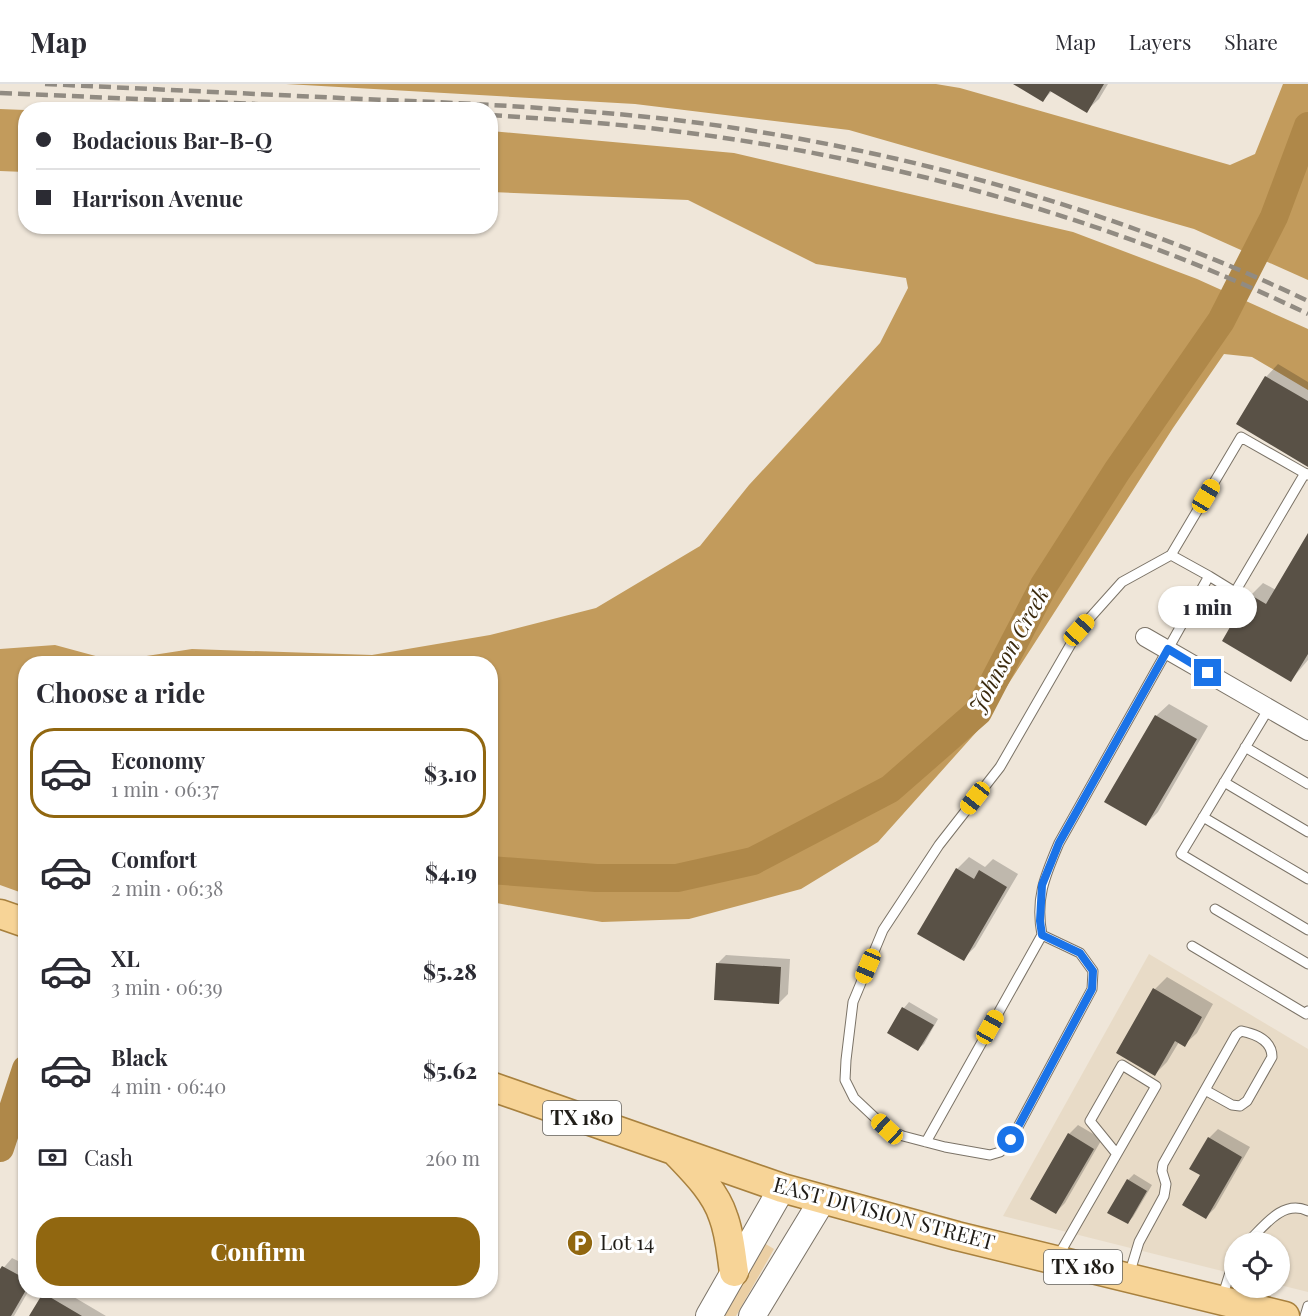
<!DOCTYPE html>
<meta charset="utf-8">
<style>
:root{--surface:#fff;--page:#f2f2f3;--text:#2b2b33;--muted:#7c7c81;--line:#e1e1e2;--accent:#916710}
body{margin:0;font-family:"Playfair Display",serif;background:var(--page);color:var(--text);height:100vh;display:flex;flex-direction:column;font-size:22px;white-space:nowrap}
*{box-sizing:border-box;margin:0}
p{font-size:20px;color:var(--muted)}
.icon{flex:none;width:33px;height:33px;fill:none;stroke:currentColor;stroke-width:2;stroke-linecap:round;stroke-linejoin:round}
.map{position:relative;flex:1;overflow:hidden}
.panel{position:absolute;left:18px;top:572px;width:480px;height:642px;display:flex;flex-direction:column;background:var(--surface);border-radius:24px;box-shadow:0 2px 4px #0004}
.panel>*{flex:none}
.top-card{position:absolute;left:18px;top:18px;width:480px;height:132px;border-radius:24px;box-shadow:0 2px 4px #0004;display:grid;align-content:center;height:132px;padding:0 18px;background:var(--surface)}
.buttons{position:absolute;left:1224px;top:1148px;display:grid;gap:12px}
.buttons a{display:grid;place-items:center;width:66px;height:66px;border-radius:50%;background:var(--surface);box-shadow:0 2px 4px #0004;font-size:30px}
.end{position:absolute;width:27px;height:27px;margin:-14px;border:8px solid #1a73e8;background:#fff;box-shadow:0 0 0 3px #fff}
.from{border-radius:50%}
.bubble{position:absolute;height:42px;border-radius:21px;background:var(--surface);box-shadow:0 2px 4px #0004;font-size:20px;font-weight:800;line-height:42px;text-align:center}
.car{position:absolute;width:18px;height:36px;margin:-18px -9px;border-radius:8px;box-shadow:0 0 4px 2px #0007;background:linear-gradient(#f5c518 24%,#345 0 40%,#f5c518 0 76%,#345 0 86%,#f5c518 0)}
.top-card b{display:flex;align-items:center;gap:21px;height:57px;font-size:22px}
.top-card b+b{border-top:2px solid var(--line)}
.top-card i{width:15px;height:15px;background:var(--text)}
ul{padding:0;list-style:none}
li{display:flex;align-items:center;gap:18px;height:90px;margin:0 12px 9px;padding:0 6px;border:3px solid transparent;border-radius:24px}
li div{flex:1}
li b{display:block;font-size:22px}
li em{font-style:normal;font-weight:800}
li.selected{border-color:var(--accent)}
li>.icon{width:54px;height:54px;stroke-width:1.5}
h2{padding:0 18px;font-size:27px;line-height:72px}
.pay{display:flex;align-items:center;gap:15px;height:66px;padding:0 18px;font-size:22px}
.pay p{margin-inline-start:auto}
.primary-button{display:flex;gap:12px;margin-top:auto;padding:12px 18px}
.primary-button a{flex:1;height:69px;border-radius:24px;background:var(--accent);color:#fff;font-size:24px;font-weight:800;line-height:69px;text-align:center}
header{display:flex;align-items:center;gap:36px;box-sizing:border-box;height:84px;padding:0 30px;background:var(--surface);border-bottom:2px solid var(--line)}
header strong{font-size:28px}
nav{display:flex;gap:33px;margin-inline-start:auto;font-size:21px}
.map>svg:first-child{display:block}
.built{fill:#e8dbc7}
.green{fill:#ebcfa4}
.forest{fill:#c29b5c}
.shadow{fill:#0003}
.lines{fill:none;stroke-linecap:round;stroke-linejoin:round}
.river{stroke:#af8849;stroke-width:28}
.building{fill:#595146}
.service-casing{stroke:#7b7367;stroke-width:11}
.minor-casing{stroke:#7b7367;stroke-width:20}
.secondary-casing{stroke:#7b7367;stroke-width:28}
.primary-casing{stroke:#a8813e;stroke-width:31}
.service{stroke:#fff;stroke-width:9}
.minor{stroke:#fff;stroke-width:18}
.secondary{stroke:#fff;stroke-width:26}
.primary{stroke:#f7d497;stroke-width:28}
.rail{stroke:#918b82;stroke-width:4.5;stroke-dasharray:12 6;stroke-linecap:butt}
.route{stroke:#1a73e8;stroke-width:8}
.labels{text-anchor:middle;stroke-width:6;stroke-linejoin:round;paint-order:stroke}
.shield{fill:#fff;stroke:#63615d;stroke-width:1.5}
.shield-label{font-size:20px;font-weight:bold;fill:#201d18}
.street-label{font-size:21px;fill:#201d18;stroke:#fff}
.poi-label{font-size:21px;fill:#201d18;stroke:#fff;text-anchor:start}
.water-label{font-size:22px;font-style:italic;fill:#3b2a0d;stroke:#fff}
</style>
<header>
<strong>Map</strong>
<nav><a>Map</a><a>Layers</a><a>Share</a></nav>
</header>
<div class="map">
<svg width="1308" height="1232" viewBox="0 0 1308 1232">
<rect width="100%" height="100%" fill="#efe6d9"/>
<path class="built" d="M 1149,870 L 1308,965 L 1308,1208 L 1280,1201 L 1280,1158 L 1234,1158 L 1234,1190 L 1003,1132 Z"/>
<path class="green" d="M 764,1159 L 774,1165 L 736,1232 L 722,1232 Z"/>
<path class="forest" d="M 286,0 L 936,0 L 960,4 L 1230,81 L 1255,70 L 1283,0 L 1308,0 L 1308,196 L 1194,145 L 849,46 L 635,20 Z
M 0,25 L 25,26 L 25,88 L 0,87 Z
M 491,47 L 734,69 L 1073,148 L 1197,195 L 1308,245 L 1308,306 L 1252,273 L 1224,270 L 1173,344 L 980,644 L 878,758 L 801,805 L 689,835 L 602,838 L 491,818 L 490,579 L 26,579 L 25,810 L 0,801 L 0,565 L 55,561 L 114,577 L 192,565 L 372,571 L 490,551 L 596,524 L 700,462 L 749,401 L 880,259 L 908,204 L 906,194 L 816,180 L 688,116 L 491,108 Z"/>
<path class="shadow" d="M 1016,0 L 1108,0 L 1099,15 L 1086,27 L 1053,6 L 1043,16 Z
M 1278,280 L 1308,298 L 1308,381 L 1266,293 Z
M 1308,452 L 1308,576 L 1291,596 L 1251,511 L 1263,499 L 1276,506 Z
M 1169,620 L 1208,642 L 1158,728 L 1145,741 L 1106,718 L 1156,632 Z
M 969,773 L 985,783 L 993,775 L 1018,790 L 975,863 L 963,875 L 957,785 Z
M 726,871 L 790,875 L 788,910 L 779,919 L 717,880 Z
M 1167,893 L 1213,920 L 1197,949 L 1184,961 L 1179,958 L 1167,978 L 1155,990 L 1155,905 Z
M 909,918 L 938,935 L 924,960 L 918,965 L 889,949 L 904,924 Z
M 1078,1041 L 1102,1055 L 1065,1119 L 1056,1128 L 1069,1050 Z
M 1218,1045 L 1250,1063 L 1215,1124 L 1206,1133 L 1202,1091 L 1209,1054 Z
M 1134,1090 L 1152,1101 L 1133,1133 L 1127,1139 L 1128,1096 Z
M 12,1174 L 26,1181 L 26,1206 L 29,1206 L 14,1232 L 0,1232 L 0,1188 Z
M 48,1206 L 62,1206 L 106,1232 L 31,1232 Z"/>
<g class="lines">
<path class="river" d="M 490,786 L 596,794 L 677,794 L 753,777 L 890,705 L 978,628 L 1044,501 L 1117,387 L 1221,237 L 1274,133 L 1308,42
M 0,1064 L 26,985"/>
</g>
<path class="building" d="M 1013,0 L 1104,0 L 1087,29 L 1050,7 L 1043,18 Z
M 1265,292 L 1308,317 L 1308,383 L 1236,340 Z
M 1308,449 L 1308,570 L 1291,598 L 1222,557 L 1249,510 L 1266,520 Z
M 1155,631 L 1197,655 L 1146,742 L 1104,718 Z
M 956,784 L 974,795 L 979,786 L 1007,803 L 964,877 L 917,850 Z
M 716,879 L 781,883 L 779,920 L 714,916 Z
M 1153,904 L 1202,933 L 1185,963 L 1175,957 L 1155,992 L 1116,969 Z
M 902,923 L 934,941 L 918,967 L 887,949 Z
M 1068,1049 L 1094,1065 L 1056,1130 L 1030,1115 Z
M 1208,1053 L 1242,1073 L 1206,1135 L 1182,1121 L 1200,1091 L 1189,1085 Z
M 1127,1095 L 1147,1107 L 1128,1140 L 1107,1129 Z
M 2,1182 L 26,1195 L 26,1206 L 11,1232 L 0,1232 L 0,1185 Z
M 43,1209 L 82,1232 L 29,1232 Z"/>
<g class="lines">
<g class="service-casing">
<path id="service" d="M 1171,471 L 1122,498 L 1079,546 L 1000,683 L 939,761 L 883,846 L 853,918 L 846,976 L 845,996 L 854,1014 L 887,1045 L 903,1052 L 945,1063 L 990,1071 L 1000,1068 L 1011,1056 L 1092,905 L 1093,887 L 1080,869 L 1042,851 C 1035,814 1045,792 1059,759 L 1209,492 L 1171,471 L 1241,353 L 1308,391
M 1209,492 L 1235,508 L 1305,389
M 1269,624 L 1181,770 L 1308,846
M 1245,663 L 1308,700
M 1224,698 L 1308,748
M 1203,733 L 1308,795
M 1215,825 L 1308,880
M 1192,862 L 1306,930 L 1308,927
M 926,1058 L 1042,851
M 1248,1158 C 1264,1142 1283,1115 1308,1127
M 1057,1174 L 1156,1002 L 1122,981 L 1090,1037 L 1116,1069
M 1129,1191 L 1139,1158 L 1164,1112 L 1166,1100 L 1162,1087 L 1163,1080 L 1236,951 L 1241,947 C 1256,950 1272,957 1272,973 L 1247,1017 L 1240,1022 L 1232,1021 L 1205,1006
M 1222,1214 L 1234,1176
M 1305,1232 L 1308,1222"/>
</g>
<g class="minor-casing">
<path id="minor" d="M 1145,553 L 1308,647"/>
</g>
<g class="secondary-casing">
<path id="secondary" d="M 709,1232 L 782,1104
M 752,1232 L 823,1115"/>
</g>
<g class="primary-casing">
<path id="primary" d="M 0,830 L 26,839
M 490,1002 L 782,1104 L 957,1152 L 1285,1232
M 675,1067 C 693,1086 715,1107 723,1132 C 730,1150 731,1169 734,1188"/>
</g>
<use href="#service" class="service"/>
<use href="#minor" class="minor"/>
<use href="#secondary" class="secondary"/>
<use href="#primary" class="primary"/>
<path class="rail" d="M 45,0 C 151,5 257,10 362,15 C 464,19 566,24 667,35 C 884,60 1111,123 1308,217
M 0,9 L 394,26
M 490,31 C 549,35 608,39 666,46 C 887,73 1107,133 1308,230"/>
</g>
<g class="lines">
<path class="route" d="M 1011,1056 L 1092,905 L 1093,887 L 1080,869 L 1042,851 L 1040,837 L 1042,801 L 1059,759 L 1168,565 L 1208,589"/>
</g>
<defs>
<g id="parking-disc" transform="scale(1.35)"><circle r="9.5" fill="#916710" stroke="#fff"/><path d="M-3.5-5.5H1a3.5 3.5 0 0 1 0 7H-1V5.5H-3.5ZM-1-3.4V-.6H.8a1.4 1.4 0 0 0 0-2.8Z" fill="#fff"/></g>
</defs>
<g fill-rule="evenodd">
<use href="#parking-disc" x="580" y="1159"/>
</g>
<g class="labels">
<g class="shield">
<rect x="543" y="1017" width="78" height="34" rx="4.5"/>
<rect x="1044" y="1166" width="78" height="34" rx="4.5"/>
</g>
<g class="shield-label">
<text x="582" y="1041">TX 180</text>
<text x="1083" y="1190">TX 180</text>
</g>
<g class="street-label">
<text transform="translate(884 1130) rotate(15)" y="7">EAST DIVISION STREET</text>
</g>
<g class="poi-label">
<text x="600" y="1166">Lot 14</text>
</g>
<g class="water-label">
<text transform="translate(1009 566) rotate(-61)" y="8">Johnson Creek</text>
</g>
</g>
</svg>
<div class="buttons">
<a><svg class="icon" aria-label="locate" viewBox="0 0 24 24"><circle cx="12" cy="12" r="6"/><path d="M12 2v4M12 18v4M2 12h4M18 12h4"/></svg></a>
</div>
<i class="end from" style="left:1011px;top:1056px"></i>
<i class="end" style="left:1208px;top:589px"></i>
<div class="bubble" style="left:1158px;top:502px;width:99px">1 min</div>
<i class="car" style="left:1206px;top:412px;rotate:31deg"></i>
<i class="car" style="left:1079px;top:546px;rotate:42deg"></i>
<i class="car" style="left:975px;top:714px;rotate:218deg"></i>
<i class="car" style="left:868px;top:882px;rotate:203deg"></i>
<i class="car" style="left:990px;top:943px;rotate:29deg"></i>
<i class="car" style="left:887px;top:1045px;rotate:313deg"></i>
<div class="top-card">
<b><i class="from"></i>Bodacious Bar-B-Q</b>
<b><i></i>Harrison Avenue</b>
</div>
<section class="panel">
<h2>Choose a ride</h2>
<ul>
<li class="selected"><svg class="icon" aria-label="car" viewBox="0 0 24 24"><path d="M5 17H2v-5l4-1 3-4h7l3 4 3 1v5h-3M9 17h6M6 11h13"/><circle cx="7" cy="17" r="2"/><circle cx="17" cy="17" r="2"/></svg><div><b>Economy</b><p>1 min · 06:37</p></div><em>$3.10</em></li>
<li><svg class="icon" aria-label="car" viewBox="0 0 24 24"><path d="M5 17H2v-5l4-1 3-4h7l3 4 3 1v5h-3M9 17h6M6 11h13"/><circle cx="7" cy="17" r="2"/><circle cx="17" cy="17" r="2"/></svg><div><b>Comfort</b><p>2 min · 06:38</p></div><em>$4.19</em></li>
<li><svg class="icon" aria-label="car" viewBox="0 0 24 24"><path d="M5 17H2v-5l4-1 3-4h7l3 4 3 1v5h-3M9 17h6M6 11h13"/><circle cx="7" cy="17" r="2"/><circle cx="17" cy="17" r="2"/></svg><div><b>XL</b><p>3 min · 06:39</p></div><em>$5.28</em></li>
<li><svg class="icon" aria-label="car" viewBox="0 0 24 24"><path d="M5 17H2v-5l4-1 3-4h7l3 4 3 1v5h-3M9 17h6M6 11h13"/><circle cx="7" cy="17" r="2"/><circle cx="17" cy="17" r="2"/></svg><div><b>Black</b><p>4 min · 06:40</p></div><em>$5.62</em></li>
</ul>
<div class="pay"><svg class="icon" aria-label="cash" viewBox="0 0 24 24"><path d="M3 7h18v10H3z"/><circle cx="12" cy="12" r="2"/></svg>Cash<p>260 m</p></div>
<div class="primary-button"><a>Confirm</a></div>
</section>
</div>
